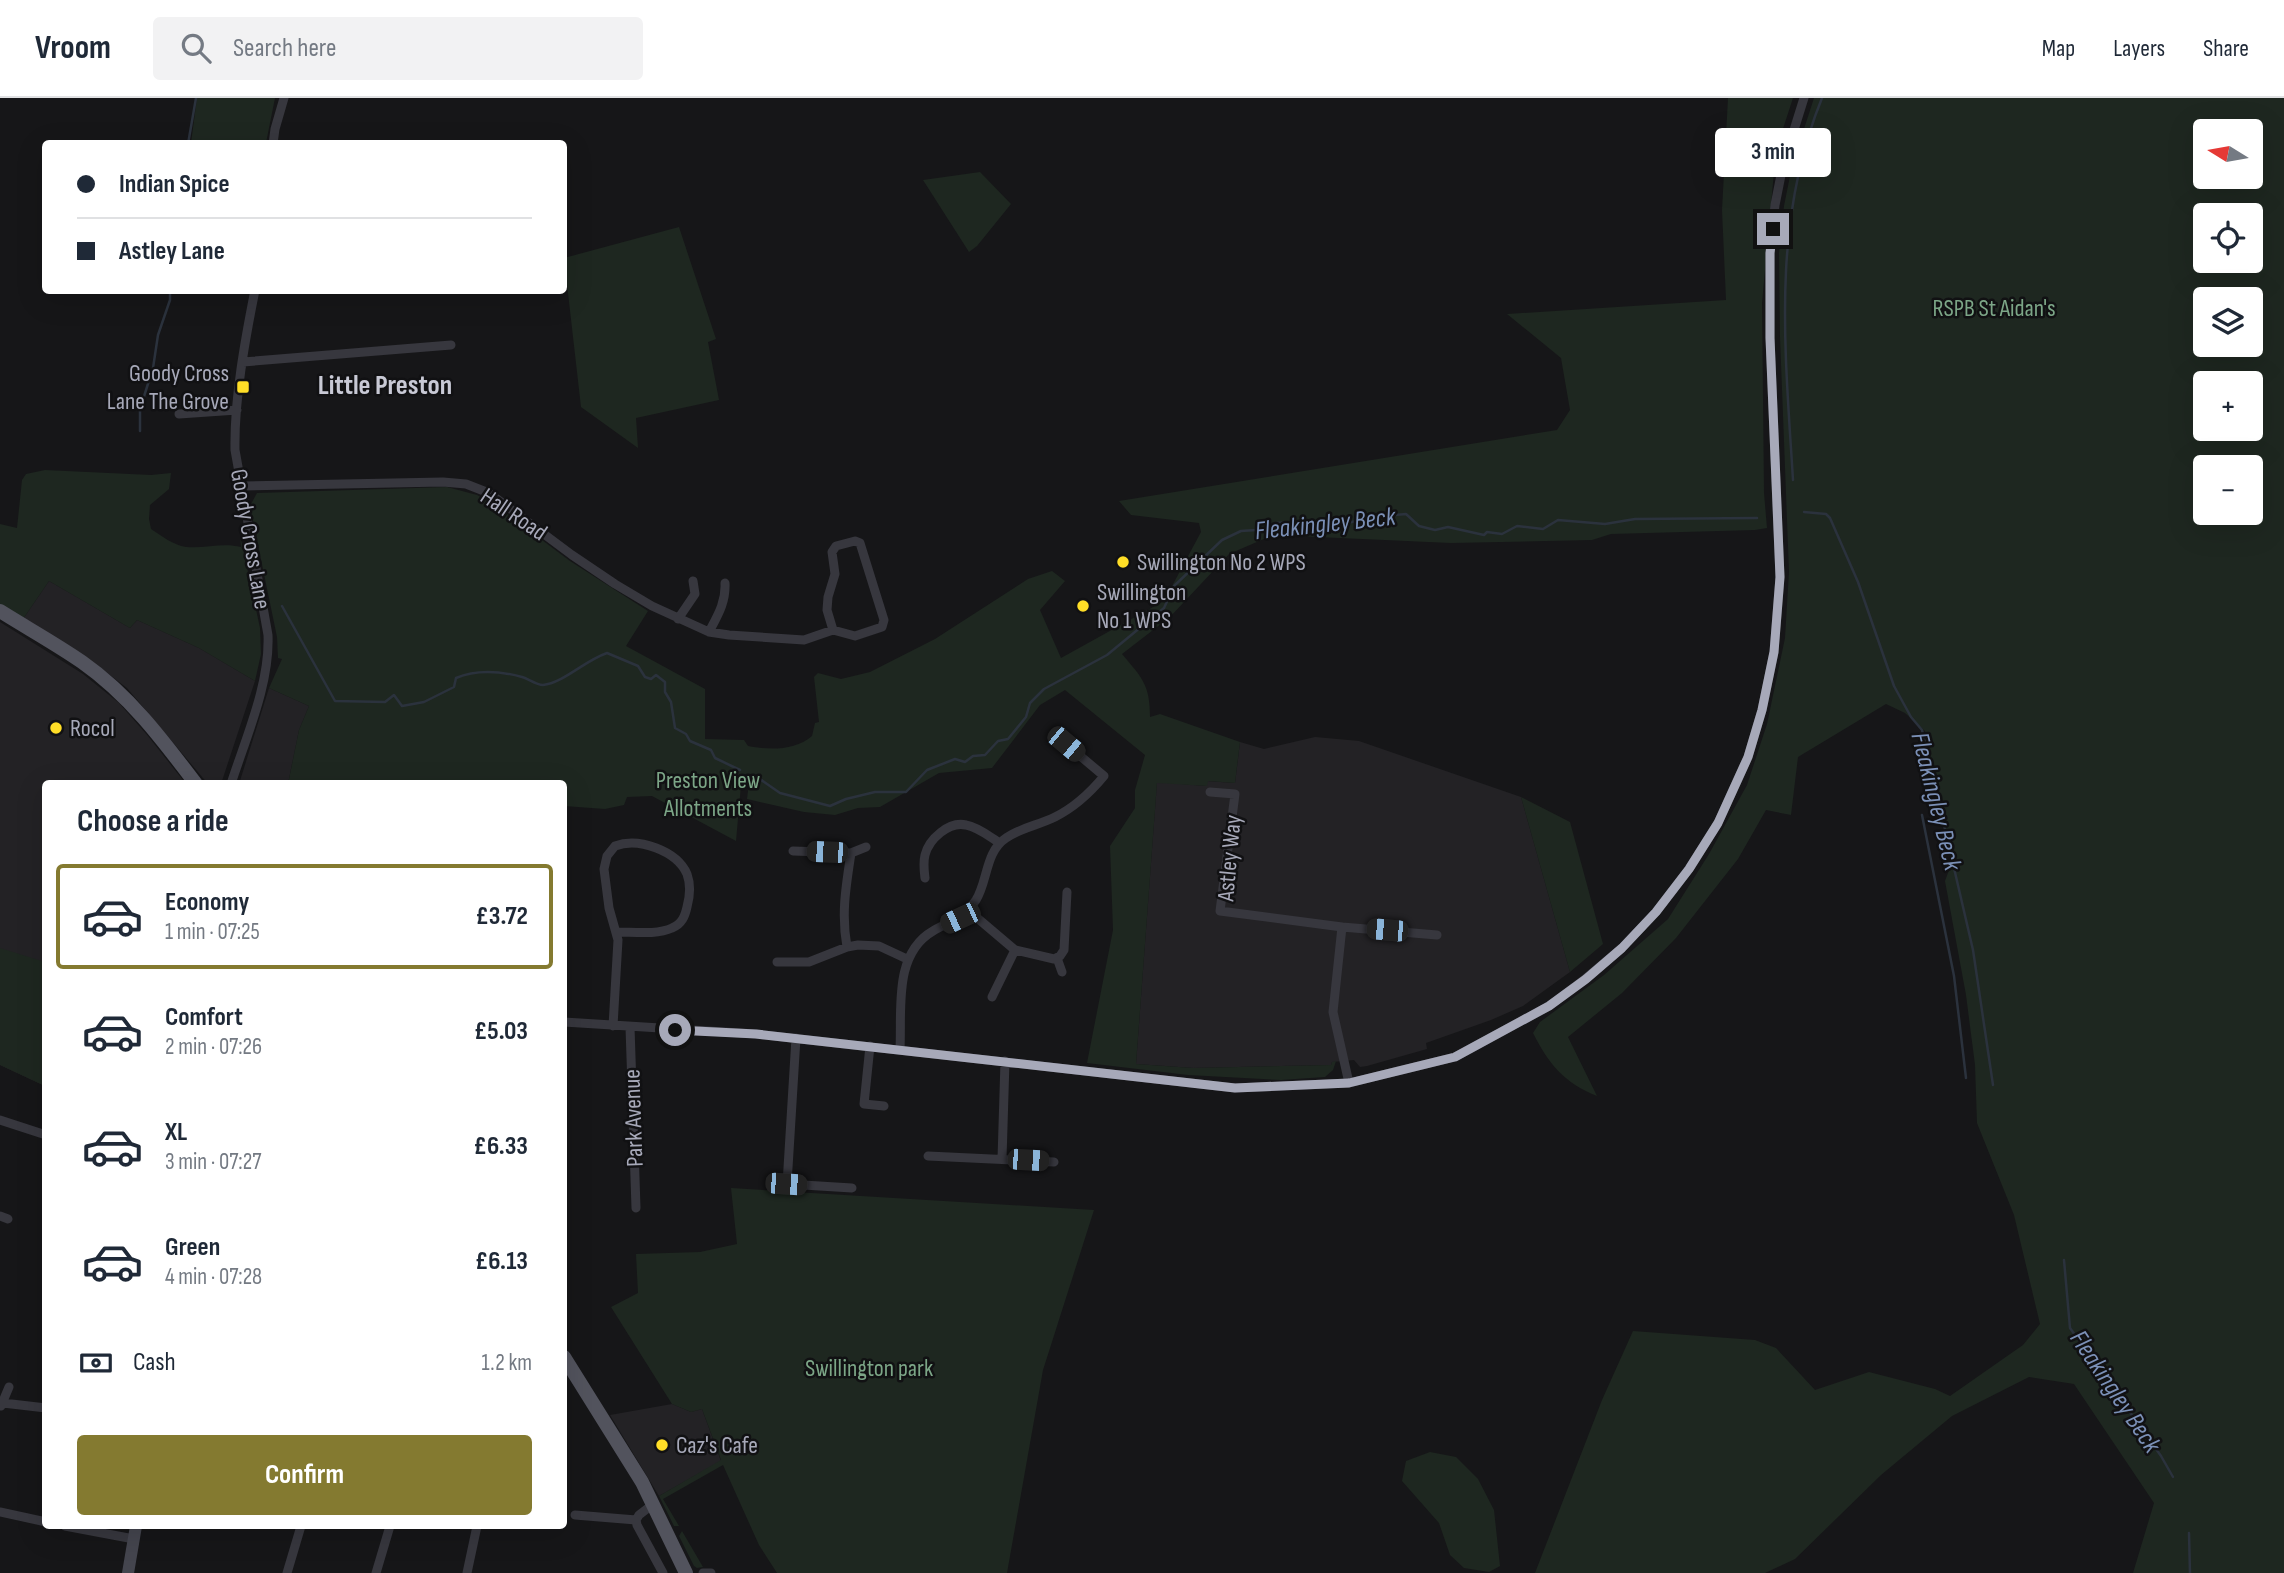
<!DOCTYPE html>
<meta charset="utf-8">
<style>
:root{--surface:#fff;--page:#f2f2f3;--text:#1f2937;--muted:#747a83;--line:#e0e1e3;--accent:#847a30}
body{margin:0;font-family:"Sofia Sans Condensed",sans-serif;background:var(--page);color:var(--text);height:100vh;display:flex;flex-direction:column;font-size:26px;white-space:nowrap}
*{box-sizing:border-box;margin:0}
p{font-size:23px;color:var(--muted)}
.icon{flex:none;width:38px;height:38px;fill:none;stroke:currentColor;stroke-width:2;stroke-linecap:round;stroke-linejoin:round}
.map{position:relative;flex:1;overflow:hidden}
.drawer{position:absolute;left:42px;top:682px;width:525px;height:749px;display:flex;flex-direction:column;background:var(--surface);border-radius:7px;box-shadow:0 7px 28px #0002}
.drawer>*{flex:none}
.banner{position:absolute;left:42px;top:42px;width:525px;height:154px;border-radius:7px;box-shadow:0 7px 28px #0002;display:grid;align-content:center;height:154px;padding:0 35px;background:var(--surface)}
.needle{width:46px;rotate:281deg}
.tools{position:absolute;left:2193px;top:21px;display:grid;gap:14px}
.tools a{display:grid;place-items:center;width:70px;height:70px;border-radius:7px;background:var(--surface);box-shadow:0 7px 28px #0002;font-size:35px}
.end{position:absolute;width:32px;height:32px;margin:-16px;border:9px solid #a7a9b9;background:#111;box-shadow:0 0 0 4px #111}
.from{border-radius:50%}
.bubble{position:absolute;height:49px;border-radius:7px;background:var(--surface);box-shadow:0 7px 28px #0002;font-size:23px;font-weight:700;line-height:49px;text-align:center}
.car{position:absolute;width:21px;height:42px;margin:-21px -10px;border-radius:9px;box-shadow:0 0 5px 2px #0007;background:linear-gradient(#222 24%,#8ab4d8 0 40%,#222 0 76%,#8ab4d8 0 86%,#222 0)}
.banner b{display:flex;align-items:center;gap:24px;height:66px;font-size:26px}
.banner b+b{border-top:2px solid var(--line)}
.banner i{width:18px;height:18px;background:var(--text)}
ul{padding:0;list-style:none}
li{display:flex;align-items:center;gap:21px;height:105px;margin:0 14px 10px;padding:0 21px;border:4px solid transparent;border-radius:7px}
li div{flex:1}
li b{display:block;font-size:26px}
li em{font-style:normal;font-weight:700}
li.current{border-color:var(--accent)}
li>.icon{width:63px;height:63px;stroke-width:1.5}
h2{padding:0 35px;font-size:32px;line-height:84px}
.pay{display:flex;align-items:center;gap:18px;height:77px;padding:0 35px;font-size:26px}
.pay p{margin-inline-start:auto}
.action{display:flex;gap:14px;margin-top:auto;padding:14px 35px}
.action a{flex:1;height:80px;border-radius:7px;background:var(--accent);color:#fff;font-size:28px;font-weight:700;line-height:80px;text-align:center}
header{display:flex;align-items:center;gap:42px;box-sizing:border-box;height:98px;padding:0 35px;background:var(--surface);border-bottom:2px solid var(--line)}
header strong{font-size:33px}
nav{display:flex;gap:38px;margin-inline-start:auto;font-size:24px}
.search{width:490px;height:63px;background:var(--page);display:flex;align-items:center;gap:18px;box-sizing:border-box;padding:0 24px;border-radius:7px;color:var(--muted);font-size:26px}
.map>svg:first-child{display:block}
.built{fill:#232225}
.green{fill:#1e2720;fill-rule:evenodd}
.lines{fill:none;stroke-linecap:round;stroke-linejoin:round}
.stream{stroke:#2b323d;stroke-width:2.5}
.street{stroke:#37373e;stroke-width:9}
.secondary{stroke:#44454e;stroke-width:12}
.primary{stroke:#52535d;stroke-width:14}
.route{stroke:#a7a9b9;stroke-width:9}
.poi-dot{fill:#ffde27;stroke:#111113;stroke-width:2.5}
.labels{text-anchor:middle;stroke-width:5;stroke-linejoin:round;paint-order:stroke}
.park-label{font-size:24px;fill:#7ca687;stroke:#111113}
.poi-label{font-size:24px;fill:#a7a9b9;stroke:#111113;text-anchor:start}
.street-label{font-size:24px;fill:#a7a9b9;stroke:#111113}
.water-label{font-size:26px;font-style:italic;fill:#7b90b7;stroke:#111113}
.quarter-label{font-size:28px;font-weight:bold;fill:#c8c9d5;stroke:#111113}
</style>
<header>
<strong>Vroom</strong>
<div class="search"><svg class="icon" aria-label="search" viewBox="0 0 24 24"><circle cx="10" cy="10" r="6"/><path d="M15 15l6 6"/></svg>Search here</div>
<nav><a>Map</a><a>Layers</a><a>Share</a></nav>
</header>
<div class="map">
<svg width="2284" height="1475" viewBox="0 0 2284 1475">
<rect width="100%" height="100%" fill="#161618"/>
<path class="built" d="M 49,483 L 130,530 L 137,522 L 199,550 L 255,583 L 221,686 L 208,686 L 127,590 L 98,568 L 23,521 Z
M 0,524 L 83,576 L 119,605 L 148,638 L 186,686 L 46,686 L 45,988 L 0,967 Z
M 269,590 L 309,608 L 299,632 L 288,686 L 239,686 Z
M 1315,639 L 1359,643 L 1521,699 L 1570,874 L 1523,908 L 1491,922 L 1426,945 L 1427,951 L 1367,968 L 1360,969 L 1354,962 L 1332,964 L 1331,967 L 1193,970 L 1136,966 L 1157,684 L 1206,688 L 1207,683 L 1235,685 L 1240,644 L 1264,651 Z
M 672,1306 L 691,1314 L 702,1311 L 721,1363 L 659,1398 L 610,1317 Z"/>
<path class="green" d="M 197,0 L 275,0 L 266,45 L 191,45 Z
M 1728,0 L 1793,0 L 1776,52 L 1762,205 L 1764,395 L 1767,430 L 1755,432 L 1611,436 L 1592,442 L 1451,445 L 1273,437 L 1229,456 L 1170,519 L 1122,556 C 1142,580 1150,586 1150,619 L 1160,616 L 1240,644 L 1235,685 L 1208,683 L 1207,688 L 1157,685 L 1136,966 L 1193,970 L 1331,967 L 1332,964 L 1336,963 L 1333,972 L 1325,979 L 1281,982 L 1188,977 L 1087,965 L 1113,832 L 1110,748 L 1135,710 L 1135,692 L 1145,657 L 1065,592 L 1040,607 L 992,670 L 939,675 L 880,709 L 858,710 L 835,717 L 804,714 L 747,701 L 750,677 L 742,676 L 736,743 L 652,698 L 627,699 L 624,707 L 605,711 L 564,708 L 564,686 L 288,686 L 299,632 L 309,608 L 269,590 L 282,561 L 278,560 L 277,539 L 250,408 L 257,395 L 447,389 L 477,397 L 494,406 L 570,463 L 648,513 L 626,548 L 705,591 L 705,641 L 744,642 L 748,648 C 768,652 795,653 812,638 L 815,625 L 819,624 L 814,579 L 818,575 L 841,581 L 870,574 L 935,541 L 1028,481 L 1052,473 L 1065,483 L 1040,512 L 1061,560 L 1164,503 L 1201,434 L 1199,425 L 1131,417 L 1119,403 L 1557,332 L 1570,312 L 1561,260 L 1507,216 L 1726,202 L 1722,112 Z
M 1814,0 L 2284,0 L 2284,1475 L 2133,1475 L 2154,1405 L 2074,1286 L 2029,1279 L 1952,1318 L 1881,1377 L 1795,1461 L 1765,1475 L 1535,1475 L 1602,1302 L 1633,1233 L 1755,1242 L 1776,1250 L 1815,1292 L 1869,1274 L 1935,1291 L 1950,1298 L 2023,1247 L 2040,1226 L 2014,1117 L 1977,1025 L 1975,967 L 1966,897 L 1945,783 L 1952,764 L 1925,633 L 1905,615 L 1886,606 L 1798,659 L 1791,717 L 1766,712 L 1738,761 L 1676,840 L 1622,895 L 1568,939 L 1597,998 C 1564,985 1548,965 1533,935 L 1540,924 L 1604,877 L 1668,821 L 1709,756 L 1747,687 L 1767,626 L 1785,540 L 1789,474 L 1780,239 L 1779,155 L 1784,108 L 1792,68 ZM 2205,33 L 2250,33 L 2250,79 L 2205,79 ZM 2205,117 L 2250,117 L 2250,163 L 2205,163 ZM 2205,201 L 2250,201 L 2250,247 L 2205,247 ZM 2205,285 L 2250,285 L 2250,331 L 2205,331 ZM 2205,369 L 2250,369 L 2250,415 L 2205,415 Z
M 980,74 L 1011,106 L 977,148 L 969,154 L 923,82 Z
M 679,129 L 716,241 L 708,244 L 719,302 L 636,320 L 638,350 L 581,309 L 564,160 Z
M 45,372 L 151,377 L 171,375 L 169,391 L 150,407 L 149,421 L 151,431 C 162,438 173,447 186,449 C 205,451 222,444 241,449 L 240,437 L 260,530 L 261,556 L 255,583 L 199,550 L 137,522 L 130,530 L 49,483 L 23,521 L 0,506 L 0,426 L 17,430 L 22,382 L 26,376 Z
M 1521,699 L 1570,724 L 1603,846 L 1570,874 Z
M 0,850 L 45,864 L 45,988 L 0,967 Z
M 731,1090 L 1094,1112 L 1043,1272 L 1007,1475 L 777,1475 L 759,1447 L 723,1367 L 663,1401 L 679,1428 L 674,1428 L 659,1398 L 721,1362 L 702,1311 L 691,1314 L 672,1306 L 611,1209 L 638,1195 L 636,1156 L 700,1154 L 737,1146 Z
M 1430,1354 L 1456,1359 L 1478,1381 L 1494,1412 L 1500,1468 L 1489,1474 L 1464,1470 L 1450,1457 L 1439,1425 L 1402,1383 L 1406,1363 Z
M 682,1433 L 703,1469 L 697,1470 L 694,1468 L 679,1438 Z"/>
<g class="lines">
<path class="stream" d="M 188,46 L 196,0
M 140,333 L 140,311 L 153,270 L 158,237 L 170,202 L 170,192
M 1793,382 C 1785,251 1771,125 1822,0
M 1804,414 L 1826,416 L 1830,420 L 1858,484 L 1894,588 L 1911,619 L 1922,632 L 1973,852 L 1993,987
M 282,508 L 335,603 L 385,604 L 394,597 L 402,608 L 424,604 L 454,589 L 456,580 C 477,571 500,573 522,579 C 529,581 536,587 543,587 C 563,585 584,563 607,555 L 638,568 L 645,579 L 651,581 L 656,577 L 665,584 L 665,594 L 671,604 L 675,630 L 686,636 L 690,643 L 711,652 L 715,660 L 740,672
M 757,679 L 780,695 L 830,708 L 846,701 L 875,694 L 906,694 L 927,672 L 955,661 L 965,664 L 973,658 L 985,657 L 998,643 L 1008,641 L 1026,619 L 1030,605 L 1044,591 L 1107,557 L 1164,510 L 1174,488 L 1222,442 L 1241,433 L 1271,431 L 1277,425 L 1307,423 L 1339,427 L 1373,419 L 1406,416 L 1419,428 L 1435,432 L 1448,429 L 1484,437 L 1487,434 L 1502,436 L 1517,428 L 1543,431 L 1558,422 L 1605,426 L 1635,421 L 1757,420
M 1922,717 L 1954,878 L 1966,980
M 2064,1162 L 2070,1230 L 2161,1358 L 2173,1379
M 2189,1435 L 2190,1475"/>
<path class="street" d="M 273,46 L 275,31 L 284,0
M 243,264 L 451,247
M 179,316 L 237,312
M 243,388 L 443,384 L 466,386 L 489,395 L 572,457 L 615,486 L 652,508 L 709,534 L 729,537 L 804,542 L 833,532 L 855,538 L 882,529 L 884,522 L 860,445 L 855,443 L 836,448 L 832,454 L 835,476 L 828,499 L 827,512 L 833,532
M 678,521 L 695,496 L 693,483
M 709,534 C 718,517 726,504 725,485
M 231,686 C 246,639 270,586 268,537 L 235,352 C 234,302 245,242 255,192
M 1210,694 L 1235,696 L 1220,813 L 1342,829 L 1333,914 L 1349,985
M 793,753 L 851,755 C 846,788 841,816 847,849
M 851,755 L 866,749
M 925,780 C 924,772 923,765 925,757 C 929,741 949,723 966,727 C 978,729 990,739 1000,745
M 969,813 L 1015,852 L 1054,861 L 1060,858 L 1064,852 L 1067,794
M 1342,829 L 1437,837
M 1057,860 L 1062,874
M 777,864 L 809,864 L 847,849 L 858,847 L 879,848 L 907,861
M 992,899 L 1015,852
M 564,924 L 756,936 L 1235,990 L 1349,985 L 1455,959 L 1549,908 L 1585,881 L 1622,850 L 1656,814 L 1689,771 L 1718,725 L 1748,659 L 1762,612 L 1774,554 L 1780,479 L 1770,240 L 1770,155 L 1775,107 L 1783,67 L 1804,0
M 613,928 L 618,842 L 609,810 L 604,771 L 607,758 L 615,748 C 639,739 677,753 687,776 C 691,787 690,798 687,809 C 685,818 682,826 672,830 C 657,837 634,834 617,834
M 630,929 L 636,1110
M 796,940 L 787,1086 L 852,1090
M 870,948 L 864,1006 L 884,1008
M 900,951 C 902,912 893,856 933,833 C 950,823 964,820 976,802 C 988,783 985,754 1006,740 C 1020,730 1039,727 1055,719 C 1075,709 1090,695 1104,678 L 1066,646
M 0,1022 L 46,1037
M 928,1058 L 1054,1064
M 1002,1061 L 1005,963
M 0,1118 L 8,1121
M 3,1305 L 46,1310
M 1,1308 L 9,1289
M 0,1414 L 46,1424
M 575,1417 L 636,1422 L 639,1417 L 652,1407
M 636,1422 L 637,1427 L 663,1475
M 65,1428 L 134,1441
M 287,1475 L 301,1428
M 376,1475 L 390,1428
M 467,1475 L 477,1428
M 703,1475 L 711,1475"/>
<path class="secondary" d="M 128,1475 L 136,1428"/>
<path class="primary" d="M 0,513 C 27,530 56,546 82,564 C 129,597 162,641 196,686
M 564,1259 L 642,1384 L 686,1475"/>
</g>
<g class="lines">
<path class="route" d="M 675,932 L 756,936 L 1235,990 L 1349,985 L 1455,959 L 1549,908 L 1586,881 L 1622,850 L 1656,814 L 1689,771 L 1718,725 L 1748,659 L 1762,612 L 1774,554 L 1780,479 L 1770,240 L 1770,155 L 1773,131"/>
</g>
<g class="poi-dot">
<rect x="236" y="282" width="14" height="14" rx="3.5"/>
<circle cx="1123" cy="464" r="7"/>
<circle cx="1083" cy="508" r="7"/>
<circle cx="56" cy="630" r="7"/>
<circle cx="662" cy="1347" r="7"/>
</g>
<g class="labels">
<g class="park-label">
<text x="1994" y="218">RSPB St Aidan's</text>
<text x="708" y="690">Preston View<tspan x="708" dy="28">Allotments</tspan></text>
<text x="869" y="1278">Swillington park</text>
</g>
<g class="poi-label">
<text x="229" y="283" text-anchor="end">Goody Cross<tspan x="229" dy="28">Lane The Grove</tspan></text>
<text x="1137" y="472">Swillington No 2 WPS</text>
<text x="1097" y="502">Swillington<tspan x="1097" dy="28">No 1 WPS</tspan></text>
<text x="70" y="638">Rocol</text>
<text x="676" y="1355">Caz's Cafe</text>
</g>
<g class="street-label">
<text transform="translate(514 416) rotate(34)" y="8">Hall Road</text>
<text transform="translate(251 441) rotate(80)" y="8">Goody Cross Lane</text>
<text transform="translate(1229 760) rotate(-85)" y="8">Astley Way</text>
<text transform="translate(633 1020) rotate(-92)" y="8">Park Avenue</text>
</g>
<g class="water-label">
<text transform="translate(1325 425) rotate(-6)" y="9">Fleakingley Beck</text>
<text transform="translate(1937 703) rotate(76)" y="9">Fleakingley Beck</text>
<text transform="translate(2116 1293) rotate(56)" y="9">Fleakingley Beck</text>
</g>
<g class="quarter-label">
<text x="385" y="296">Little Preston</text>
</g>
</g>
</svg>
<div class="tools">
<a><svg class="needle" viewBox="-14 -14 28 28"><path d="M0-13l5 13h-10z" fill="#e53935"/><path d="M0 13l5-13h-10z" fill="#747a83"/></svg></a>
<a><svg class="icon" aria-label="locate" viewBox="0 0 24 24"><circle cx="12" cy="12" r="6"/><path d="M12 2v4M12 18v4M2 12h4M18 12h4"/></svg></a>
<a><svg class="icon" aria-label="layers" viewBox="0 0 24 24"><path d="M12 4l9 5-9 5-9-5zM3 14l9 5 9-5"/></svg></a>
<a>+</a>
<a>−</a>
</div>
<i class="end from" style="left:675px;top:932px"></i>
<i class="end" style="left:1773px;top:131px"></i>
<div class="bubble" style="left:1715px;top:30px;width:116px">3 min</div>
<i class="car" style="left:1066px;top:646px;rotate:130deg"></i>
<i class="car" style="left:827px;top:754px;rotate:272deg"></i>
<i class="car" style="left:960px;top:820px;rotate:245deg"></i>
<i class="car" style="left:1387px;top:832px;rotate:275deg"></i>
<i class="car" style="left:1028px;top:1062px;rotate:93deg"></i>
<i class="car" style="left:786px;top:1086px;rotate:94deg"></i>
<div class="banner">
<b><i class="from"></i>Indian Spice</b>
<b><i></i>Astley Lane</b>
</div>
<section class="drawer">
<h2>Choose a ride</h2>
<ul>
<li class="current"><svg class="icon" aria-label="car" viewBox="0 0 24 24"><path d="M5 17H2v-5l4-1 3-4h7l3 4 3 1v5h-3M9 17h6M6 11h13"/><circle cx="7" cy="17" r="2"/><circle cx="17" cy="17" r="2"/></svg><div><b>Economy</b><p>1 min · 07:25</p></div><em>£3.72</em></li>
<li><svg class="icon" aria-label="car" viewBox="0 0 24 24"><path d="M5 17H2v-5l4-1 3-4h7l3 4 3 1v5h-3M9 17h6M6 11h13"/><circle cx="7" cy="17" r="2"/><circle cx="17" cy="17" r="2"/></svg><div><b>Comfort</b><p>2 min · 07:26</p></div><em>£5.03</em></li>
<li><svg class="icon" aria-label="car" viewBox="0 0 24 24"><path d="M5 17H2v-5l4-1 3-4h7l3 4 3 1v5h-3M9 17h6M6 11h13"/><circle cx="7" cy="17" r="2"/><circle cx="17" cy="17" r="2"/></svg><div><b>XL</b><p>3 min · 07:27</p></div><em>£6.33</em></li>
<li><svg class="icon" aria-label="car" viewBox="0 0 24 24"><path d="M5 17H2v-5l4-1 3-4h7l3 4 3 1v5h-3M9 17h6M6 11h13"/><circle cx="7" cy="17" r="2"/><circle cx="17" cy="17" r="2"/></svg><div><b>Green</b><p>4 min · 07:28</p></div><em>£6.13</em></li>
</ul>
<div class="pay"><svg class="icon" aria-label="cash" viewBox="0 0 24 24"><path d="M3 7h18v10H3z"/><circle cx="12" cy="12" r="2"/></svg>Cash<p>1.2 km</p></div>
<div class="action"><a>Confirm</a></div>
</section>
</div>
